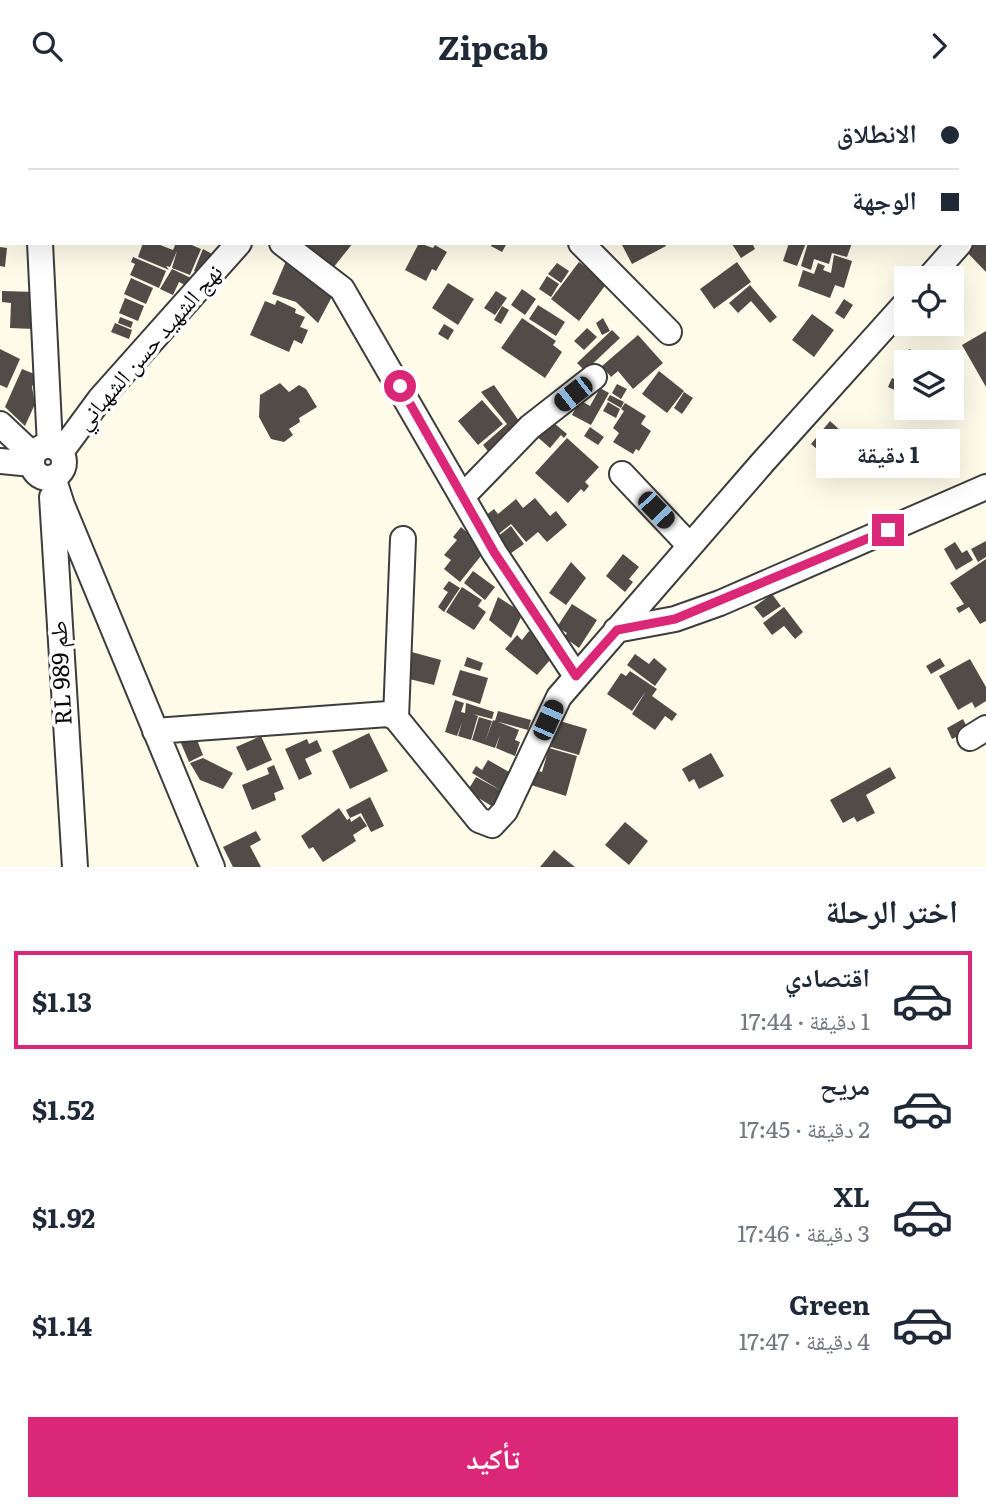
<!DOCTYPE html>
<html lang="ar">
<meta charset="utf-8">
<style>
:root{--surface:#fff;--page:#f2f2f3;--text:#1f2937;--muted:#747a83;--line:#e0e1e3;--accent:#db2777}
body{margin:0;font-family:Literata,"Noto Naskh Arabic",serif;background:var(--page);color:var(--text);direction:rtl;height:100vh;display:flex;flex-direction:column;font-size:26px;white-space:nowrap}
*{box-sizing:border-box;margin:0}
p{font-size:23px;color:var(--muted)}
.icon{flex:none;width:38px;height:38px;fill:none;stroke:currentColor;stroke-width:2;stroke-linecap:round;stroke-linejoin:round}
.map{position:relative;height:776px;overflow:hidden;direction:ltr}
.panel{display:flex;flex-direction:column;background:var(--surface);flex:1}
.panel>*{flex:none}
.top-card{position:absolute;left:0px;top:0px;width:987px;height:154px;box-shadow:0 7px 28px #0002;direction:rtl;display:grid;align-content:center;height:154px;padding:0 28px;background:var(--surface)}
.controls{position:absolute;left:894px;top:175px;display:grid;gap:14px}
.controls a{display:grid;place-items:center;width:70px;height:70px;border-radius:0px;background:var(--surface);box-shadow:0 7px 28px #0002;font-size:35px}
.end{position:absolute;width:32px;height:32px;margin:-16px;border:9px solid #db2777;background:#fff;box-shadow:0 0 0 4px #fff}
.from{border-radius:50%}
.bubble{position:absolute;height:49px;border-radius:0px;background:var(--surface);box-shadow:0 7px 28px #0002;font-size:23px;font-weight:700;line-height:49px;text-align:center;direction:rtl}
.car{position:absolute;width:21px;height:42px;margin:-21px -10px;border-radius:9px;box-shadow:0 0 5px 2px #0007;background:linear-gradient(#222 24%,#8ab4d8 0 40%,#222 0 76%,#8ab4d8 0 86%,#222 0)}
.top-card b{display:flex;align-items:center;gap:24px;height:66px;font-size:26px}
.top-card b+b{border-top:2px solid var(--line)}
.top-card i{width:18px;height:18px;background:var(--text)}
ul{padding:0;list-style:none}
li{display:flex;align-items:center;gap:21px;height:98px;margin:0 14px 10px;padding:0 14px;border:4px solid transparent;border-radius:0px}
li div{flex:1}
li b{display:block;font-size:26px}
li em{font-style:normal;font-weight:700}
li.current{border-color:var(--accent)}
li>.icon{width:63px;height:63px;stroke-width:1.5}
h2{padding:0 28px;font-size:32px;line-height:84px}
.primary-button{display:flex;gap:14px;margin-top:auto;padding:14px 28px}
.primary-button a{flex:1;height:80px;border-radius:0px;background:var(--accent);color:#fff;font-size:28px;font-weight:700;line-height:80px;text-align:center}
header{display:flex;justify-content:space-between;align-items:center;height:91px;padding:0 28px;background:var(--surface);font-size:32px;font-weight:700}
.map>svg:first-child{display:block}
.building{fill:#524c48}
.lines{fill:none;stroke-linecap:round;stroke-linejoin:round}
.minor-casing{stroke:#3d3d3d;stroke-width:28}
.major-casing{stroke:#1b1b1b;stroke-width:35}
.minor{stroke:#fff;stroke-width:24}
.major{stroke:#efd768;stroke-width:32}
.route{stroke:#db2777;stroke-width:9}
.labels{text-anchor:middle;stroke-width:7;stroke-linejoin:round;paint-order:stroke}
.street-label{font-size:23px;fill:#0a0a0a;stroke:#fff}
</style>
<header><svg class="icon" aria-label="forward" viewBox="0 0 24 24"><path d="M9 5l7 7-7 7"/></svg>Zipcab<svg class="icon" aria-label="search" viewBox="0 0 24 24"><circle cx="10" cy="10" r="6"/><path d="M15 15l6 6"/></svg></header>
<div class="map">
<svg width="986" height="776" viewBox="0 0 986 776">
<rect width="100%" height="100%" fill="#fefbe9"/>
<path class="building" d="M 143,152 L 155,152 L 173,159 L 176,152 L 187,152 L 201,158 L 190,184 L 172,177 L 177,160 L 170,176 L 166,175 L 169,179 L 138,166 Z
M 304,152 L 353,152 L 333,177 Z
M 419,152 L 433,157 L 435,154 L 447,161 L 436,180 L 432,178 L 426,190 L 405,179 Z
M 492,152 L 507,152 L 502,161 L 491,155 Z
M 621,152 L 664,152 L 666,155 L 632,173 Z
M 752,152 L 755,158 L 741,167 L 732,153 Z
M 789,152 L 806,152 L 797,175 L 783,170 Z
M 808,152 L 852,152 L 847,166 L 832,162 L 829,173 L 814,168 L 811,179 L 801,175 Z
M 969,152 L 986,152 L 986,181 L 964,158 Z
M 0,156 L 7,157 L 5,176 L 0,175 Z
M 203,158 L 214,164 L 204,185 L 194,180 Z
M 289,163 L 336,198 L 318,232 L 296,211 L 272,203 Z
M 834,164 L 852,170 L 844,197 L 835,194 L 830,207 L 798,195 L 803,179 L 814,183 L 818,172 L 825,175 L 823,179 L 831,182 Z
M 133,166 L 166,180 L 159,197 L 130,184 L 135,173 L 131,171 Z
M 579,171 L 607,192 L 579,230 L 551,208 Z
M 737,171 L 751,191 L 714,218 L 700,198 Z
M 557,172 L 569,180 L 561,192 L 548,183 Z
M 172,178 L 191,187 L 187,195 L 179,191 L 173,204 L 160,198 Z
M 547,185 L 559,193 L 551,206 L 539,198 Z
M 131,187 L 153,197 L 146,213 L 124,203 Z
M 448,192 L 474,208 L 458,234 L 432,217 Z
M 750,194 L 777,226 L 770,232 L 751,210 L 738,222 L 729,212 Z
M 522,198 L 536,208 L 525,224 L 511,214 Z
M 2,200 L 36,201 L 34,238 L 10,237 L 11,212 L 2,211 Z
M 496,200 L 507,207 L 495,224 L 484,217 Z
M 125,207 L 144,215 L 138,230 L 119,222 Z
M 844,208 L 853,214 L 844,228 L 835,222 Z
M 277,209 L 296,218 L 295,222 L 305,226 L 300,236 L 308,239 L 302,253 L 294,249 L 289,261 L 250,244 L 265,210 L 275,214 Z
M 538,214 L 565,231 L 556,245 L 529,228 Z
M 502,215 L 509,219 L 501,233 L 494,229 Z
M 812,223 L 834,239 L 814,266 L 792,249 Z
M 120,226 L 133,231 L 131,237 L 118,232 Z
M 522,227 L 556,250 L 553,254 L 562,261 L 545,287 L 501,257 Z
M 603,227 L 610,240 L 602,244 L 596,232 Z
M 115,232 L 132,239 L 129,248 L 111,241 Z
M 444,233 L 454,239 L 448,249 L 438,243 Z
M 587,237 L 597,246 L 584,259 L 574,250 Z
M 612,239 L 620,247 L 585,280 L 577,272 Z
M 986,240 L 986,296 L 962,254 Z
M 638,244 L 663,272 L 633,298 L 618,280 L 611,286 L 602,275 Z
M 0,258 L 20,268 L 7,297 L 0,294 Z
M 909,258 L 918,262 L 914,271 L 906,271 L 905,290 L 897,287 Z
M 919,262 L 940,271 L 916,269 Z
M 22,278 L 37,284 L 32,296 L 35,313 L 25,335 L 5,316 Z
M 659,280 L 684,300 L 667,322 L 642,303 Z
M 892,287 L 903,292 L 899,301 L 888,296 Z
M 280,292 L 289,301 L 299,294 L 306,298 L 317,316 L 299,327 L 300,331 L 289,338 L 293,344 L 284,351 L 271,348 L 259,326 L 260,304 Z
M 617,293 L 627,298 L 621,308 L 612,302 Z
M 494,294 L 519,330 L 490,363 L 483,354 L 507,333 L 481,301 Z
M 600,297 L 609,302 L 591,334 L 572,324 L 580,309 L 590,315 Z
M 684,301 L 693,307 L 682,323 L 674,317 Z
M 610,304 L 624,311 L 621,317 L 607,309 Z
M 482,309 L 503,333 L 478,354 L 458,330 Z
M 608,311 L 620,318 L 616,327 L 603,320 Z
M 625,312 L 646,325 L 641,333 L 651,340 L 639,360 L 636,358 L 633,363 L 613,351 L 619,342 L 613,337 L 624,320 L 621,318 Z
M 548,327 L 567,343 L 564,347 L 561,344 L 550,357 L 534,343 Z
M 830,330 L 852,350 L 847,355 L 854,361 L 847,369 L 843,365 L 835,374 L 811,353 Z
M 590,336 L 604,346 L 598,354 L 584,345 Z
M 567,347 L 599,376 L 585,391 L 589,395 L 584,401 L 581,398 L 568,412 L 535,382 Z
M 535,407 L 550,425 L 556,420 L 567,434 L 547,451 L 538,441 L 526,451 L 511,433 L 496,445 L 481,428 L 494,418 L 498,423 L 516,408 L 523,417 Z
M 511,435 L 524,453 L 504,467 L 492,450 Z
M 461,436 L 469,443 L 471,441 L 484,461 L 460,491 L 444,478 L 451,469 L 444,464 L 457,449 L 453,446 Z
M 986,450 L 986,466 L 978,471 L 971,458 Z
M 955,451 L 962,462 L 967,459 L 973,469 L 956,479 L 944,458 Z
M 623,463 L 639,476 L 629,488 L 633,491 L 625,501 L 606,485 Z
M 986,468 L 986,530 L 980,533 L 969,516 L 959,522 L 956,517 L 964,513 L 950,492 Z
M 571,471 L 586,487 L 566,514 L 549,502 Z
M 473,480 L 495,496 L 485,509 L 464,492 Z
M 449,490 L 460,497 L 444,521 L 438,516 L 448,501 L 443,498 Z
M 462,496 L 482,509 L 478,515 L 486,521 L 474,539 L 446,521 Z
M 772,503 L 781,515 L 763,527 L 754,516 Z
M 498,506 L 523,522 L 511,547 L 489,529 Z
M 572,513 L 597,529 L 579,557 L 564,546 L 567,542 L 557,536 Z
M 784,516 L 803,541 L 795,548 L 784,535 L 772,544 L 763,532 Z
M 529,540 L 556,562 L 537,584 L 505,558 L 517,544 L 522,549 Z
M 408,560 L 441,569 L 434,594 L 401,586 Z
M 635,563 L 649,573 L 654,567 L 667,578 L 655,595 L 627,574 Z
M 467,566 L 483,572 L 480,580 L 464,575 Z
M 940,567 L 945,575 L 931,583 L 926,575 Z
M 970,568 L 986,596 L 986,610 L 975,617 L 972,611 L 958,619 L 939,585 Z
M 460,579 L 488,587 L 480,613 L 452,604 Z
M 630,580 L 657,598 L 652,605 L 677,623 L 672,630 L 665,625 L 655,639 L 632,623 L 646,600 L 632,620 L 607,603 L 621,582 L 626,585 Z
M 455,609 L 464,612 L 461,621 L 465,622 L 466,612 L 494,621 L 492,628 L 473,623 L 478,625 L 471,649 L 458,645 L 462,631 L 457,645 L 445,641 Z
M 498,620 L 531,629 L 528,639 L 495,630 Z
M 479,626 L 492,630 L 485,651 L 493,629 L 519,639 L 515,649 L 520,651 L 515,665 L 496,657 L 500,644 L 495,657 L 472,649 Z
M 553,628 L 587,638 L 579,664 L 544,654 Z
M 963,628 L 969,640 L 952,648 L 947,637 Z
M 369,642 L 388,680 L 350,698 L 332,660 Z
M 195,644 L 203,664 L 189,671 L 178,645 Z
M 261,645 L 272,669 L 247,680 L 236,656 Z
M 307,648 L 309,653 L 317,649 L 322,660 L 305,668 L 312,683 L 299,689 L 285,658 Z
M 549,657 L 577,665 L 566,705 L 528,693 L 532,678 L 542,681 Z
M 711,662 L 724,685 L 699,698 L 694,688 L 689,691 L 682,678 Z
M 203,667 L 233,682 L 223,698 L 200,689 L 190,672 Z
M 488,669 L 516,685 L 498,719 L 464,698 L 467,694 L 470,696 L 476,686 L 500,699 L 472,682 L 476,675 L 482,679 Z
M 274,674 L 284,698 L 274,702 L 276,709 L 252,719 L 242,694 L 269,683 L 267,677 Z
M 890,676 L 896,687 L 866,704 L 875,722 L 857,731 L 854,726 L 843,732 L 830,709 Z
M 370,706 L 384,735 L 371,741 L 361,722 L 350,727 L 346,719 Z
M 339,717 L 347,729 L 350,727 L 351,731 L 360,725 L 367,735 L 353,744 L 356,750 L 323,771 L 313,756 L 309,758 L 301,745 Z
M 625,731 L 648,750 L 629,774 L 605,754 Z
M 256,740 L 261,749 L 250,755 L 261,776 L 233,776 L 223,756 Z
M 554,759 L 575,776 L 540,776 Z"/>
<g class="lines">
<g class="minor-casing">
<path id="minor" d="M 32,0 L 32,2
M 431,0 L 433,2
M 372,2 L 374,0
M 648,2 L 650,0
M 730,2 L 734,0
M 985,125 L 986,124
M 40,152 L 50,355
M 282,152 L 342,198 L 494,461 L 576,585
M 581,152 L 669,241
M 929,187 L 960,152
M 0,333 L 33,364
M32 371a16 16 0 1 1 32 0a16 16 0 1 1-32 0Z
M 61,361 L 100,308 L 239,152
M 0,370 L 32,373
M 622,383 L 690,455
M 53,386 L 62,414 L 212,776
M 463,405 L 530,336 L 594,286
M 52,406 L 75,776
M 616,539 L 675,528 L 720,512 L 986,396
M 396,627 L 403,448
M 155,640 L 388,623 L 396,627 L 479,729 L 492,734 L 505,720 L 559,606 L 763,371 L 906,212
M 970,647 L 986,637"/>
</g>
<g class="major-casing">
<path id="major" d="M 900,0 L 902,2
M 985,96 L 986,97"/>
</g>
<use href="#minor" class="minor"/>
<use href="#major" class="major"/>
</g>
<g class="lines">
<path class="route" d="M 400,295 L 494,461 L 576,585 L 617,539 L 675,528 L 888,439"/>
</g>
<g class="labels">
<g class="street-label">
<text transform="translate(149 256) rotate(-49)" y="8">نهج الشهيد حسن الشهباني</text>
<text transform="translate(61 582) rotate(-93)" y="8">RL طم 989</text>
</g>
</g>
</svg>
<div class="controls">
<a><svg class="icon" aria-label="locate" viewBox="0 0 24 24"><circle cx="12" cy="12" r="6"/><path d="M12 2v4M12 18v4M2 12h4M18 12h4"/></svg></a>
<a><svg class="icon" aria-label="layers" viewBox="0 0 24 24"><path d="M12 4l9 5-9 5-9-5zM3 14l9 5 9-5"/></svg></a>
</div>
<i class="end from" style="left:400px;top:295px"></i>
<i class="end" style="left:888px;top:439px"></i>
<div class="bubble" style="left:816px;top:338px;width:144px">1 دقيقة</div>
<i class="car" style="left:573px;top:303px;rotate:232deg"></i>
<i class="car" style="left:656px;top:419px;rotate:136deg"></i>
<i class="car" style="left:548px;top:629px;rotate:24deg"></i>
<div class="top-card">
<b><i class="from"></i>الانطلاق</b>
<b><i></i>الوجهة</b>
</div>
</div>
<section class="panel">
<h2>اختر الرحلة</h2>
<ul>
<li class="current"><svg class="icon" aria-label="car" viewBox="0 0 24 24"><path d="M5 17H2v-5l4-1 3-4h7l3 4 3 1v5h-3M9 17h6M6 11h13"/><circle cx="7" cy="17" r="2"/><circle cx="17" cy="17" r="2"/></svg><div><b>اقتصادي</b><p>1 دقيقة · 17:44</p></div><em>$1.13</em></li>
<li><svg class="icon" aria-label="car" viewBox="0 0 24 24"><path d="M5 17H2v-5l4-1 3-4h7l3 4 3 1v5h-3M9 17h6M6 11h13"/><circle cx="7" cy="17" r="2"/><circle cx="17" cy="17" r="2"/></svg><div><b>مريح</b><p>2 دقيقة · 17:45</p></div><em>$1.52</em></li>
<li><svg class="icon" aria-label="car" viewBox="0 0 24 24"><path d="M5 17H2v-5l4-1 3-4h7l3 4 3 1v5h-3M9 17h6M6 11h13"/><circle cx="7" cy="17" r="2"/><circle cx="17" cy="17" r="2"/></svg><div><b>XL</b><p>3 دقيقة · 17:46</p></div><em>$1.92</em></li>
<li><svg class="icon" aria-label="car" viewBox="0 0 24 24"><path d="M5 17H2v-5l4-1 3-4h7l3 4 3 1v5h-3M9 17h6M6 11h13"/><circle cx="7" cy="17" r="2"/><circle cx="17" cy="17" r="2"/></svg><div><b>Green</b><p>4 دقيقة · 17:47</p></div><em>$1.14</em></li>
</ul>
<div class="primary-button"><a>تأكيد</a></div>
</section>
